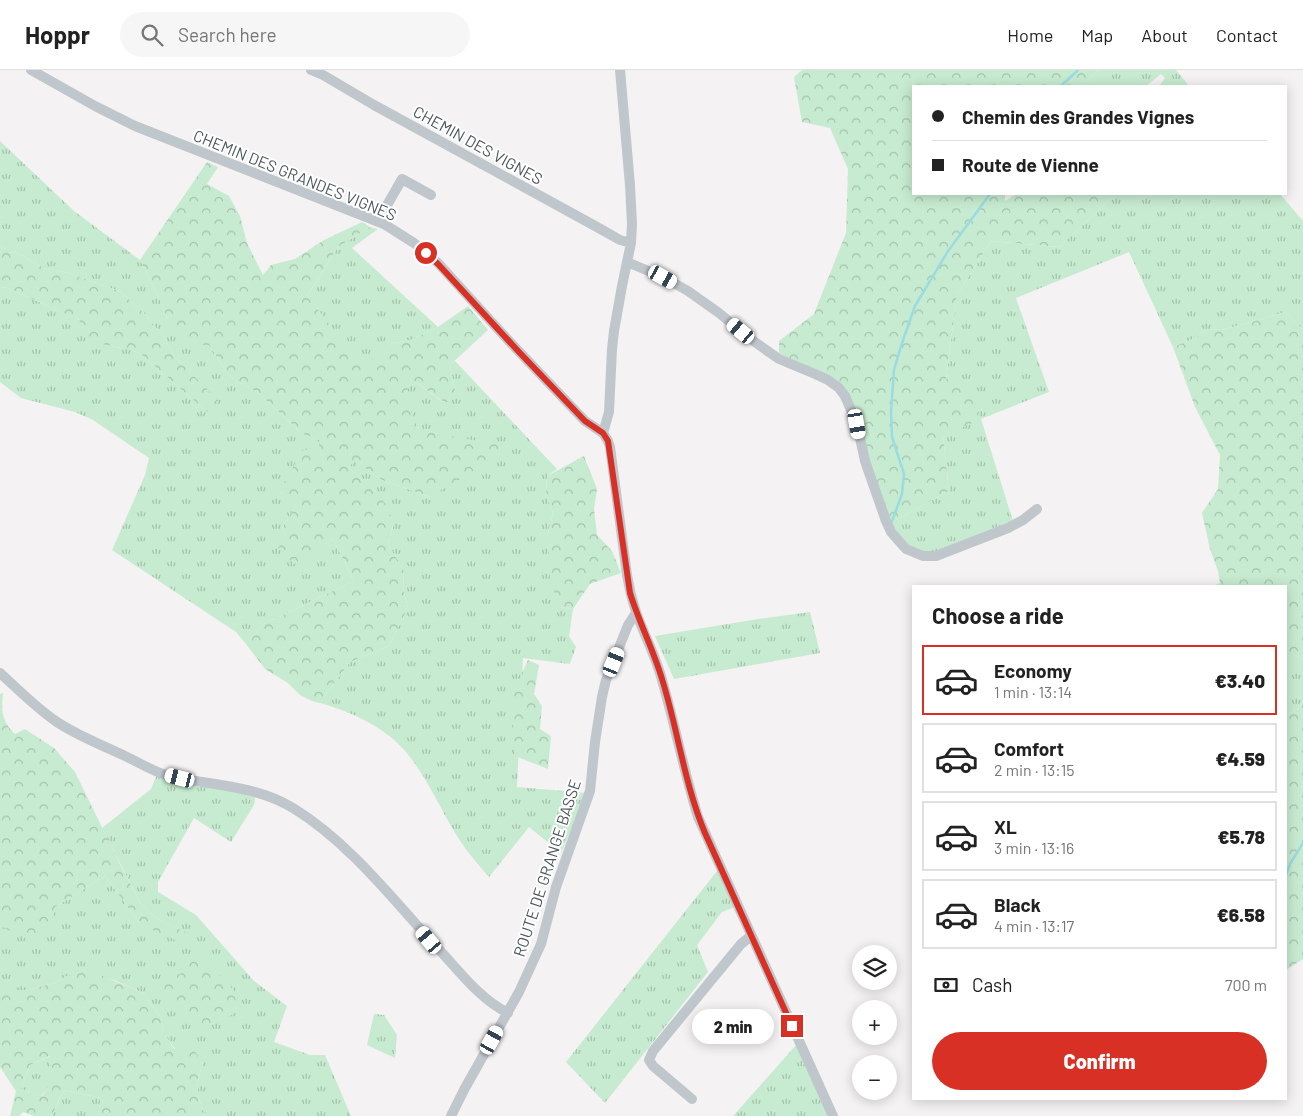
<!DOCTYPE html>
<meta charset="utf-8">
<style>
:root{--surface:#fff;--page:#f6f6f6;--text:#222;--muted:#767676;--line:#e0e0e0;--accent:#d93025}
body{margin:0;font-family:Barlow,sans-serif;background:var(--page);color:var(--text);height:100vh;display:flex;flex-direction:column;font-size:19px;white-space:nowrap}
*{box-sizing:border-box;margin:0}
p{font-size:16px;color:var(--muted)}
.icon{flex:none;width:28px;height:28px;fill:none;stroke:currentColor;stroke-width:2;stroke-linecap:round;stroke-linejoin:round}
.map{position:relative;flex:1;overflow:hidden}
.side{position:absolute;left:912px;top:515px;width:375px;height:515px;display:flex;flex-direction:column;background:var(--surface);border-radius:0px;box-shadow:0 2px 12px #0003}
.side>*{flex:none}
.banner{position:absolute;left:912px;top:15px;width:375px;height:110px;border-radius:0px;box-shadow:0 2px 12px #0003;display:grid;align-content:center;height:110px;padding:0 20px;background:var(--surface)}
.controls{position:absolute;left:852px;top:875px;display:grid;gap:10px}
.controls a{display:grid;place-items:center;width:45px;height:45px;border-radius:50%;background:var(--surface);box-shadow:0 2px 12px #0003;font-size:25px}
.end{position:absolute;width:22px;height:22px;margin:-11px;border:6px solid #d93025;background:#fff;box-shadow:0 0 0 2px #fff}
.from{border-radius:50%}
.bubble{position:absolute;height:35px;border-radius:18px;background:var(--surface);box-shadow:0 2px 12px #0003;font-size:16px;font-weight:800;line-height:35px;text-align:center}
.car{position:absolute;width:15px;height:30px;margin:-15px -8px;border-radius:6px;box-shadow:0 0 4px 1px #0007;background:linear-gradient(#fff 24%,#345 0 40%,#fff 0 76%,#345 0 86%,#fff 0)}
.banner b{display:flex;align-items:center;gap:18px;height:48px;font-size:19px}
.banner b+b{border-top:1px solid var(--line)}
.banner i{width:12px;height:12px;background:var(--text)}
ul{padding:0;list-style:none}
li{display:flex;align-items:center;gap:15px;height:70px;margin:0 10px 8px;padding:0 10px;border:2px solid var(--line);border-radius:0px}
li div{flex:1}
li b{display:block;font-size:19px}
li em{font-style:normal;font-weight:800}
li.on{border-color:var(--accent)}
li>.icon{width:45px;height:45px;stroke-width:1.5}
h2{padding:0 20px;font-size:22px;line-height:60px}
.pay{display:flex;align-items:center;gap:12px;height:55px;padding:0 20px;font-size:19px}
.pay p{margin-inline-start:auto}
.primary-button{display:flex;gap:10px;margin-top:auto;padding:10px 20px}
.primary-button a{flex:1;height:58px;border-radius:30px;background:var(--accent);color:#fff;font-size:20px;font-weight:800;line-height:58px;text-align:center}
header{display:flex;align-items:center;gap:30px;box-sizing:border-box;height:70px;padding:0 25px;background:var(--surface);border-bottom:1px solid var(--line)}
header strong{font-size:24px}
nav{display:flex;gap:28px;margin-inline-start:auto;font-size:18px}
.search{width:350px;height:45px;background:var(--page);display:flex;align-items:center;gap:12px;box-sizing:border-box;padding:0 18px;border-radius:28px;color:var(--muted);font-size:19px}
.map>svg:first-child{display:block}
.grass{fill:url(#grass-tufts)}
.forest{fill:url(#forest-crowns);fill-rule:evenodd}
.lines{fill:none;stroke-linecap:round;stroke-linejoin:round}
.stream{stroke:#99dce2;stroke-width:2.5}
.minor{stroke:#bfc7cc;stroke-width:10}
.route{stroke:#d93025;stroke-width:6}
.labels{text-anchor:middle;stroke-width:4;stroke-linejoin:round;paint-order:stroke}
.street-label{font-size:16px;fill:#4c575d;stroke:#fff}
</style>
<header>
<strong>Hoppr</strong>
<div class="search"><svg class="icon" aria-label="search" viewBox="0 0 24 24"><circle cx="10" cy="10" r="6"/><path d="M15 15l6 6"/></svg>Search here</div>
<nav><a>Home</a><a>Map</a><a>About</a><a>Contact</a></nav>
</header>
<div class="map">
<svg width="1303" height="1046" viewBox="0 0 1303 1046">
<defs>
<pattern id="grass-tufts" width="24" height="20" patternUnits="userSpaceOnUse" patternTransform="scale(1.25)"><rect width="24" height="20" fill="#c7ebd0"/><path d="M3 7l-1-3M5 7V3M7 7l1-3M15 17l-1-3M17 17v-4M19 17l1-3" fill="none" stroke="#a4c1ac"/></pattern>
<pattern id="forest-crowns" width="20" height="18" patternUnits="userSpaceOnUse" patternTransform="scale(1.25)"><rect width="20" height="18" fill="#c7ebd0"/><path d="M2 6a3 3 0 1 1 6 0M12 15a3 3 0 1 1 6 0" fill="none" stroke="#a4c1ac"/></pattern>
</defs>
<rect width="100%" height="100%" fill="#f4f2f2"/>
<path class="grass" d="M 1101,0 L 1176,0 L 1189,16 L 1159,16 L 1165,8 L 1161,4 L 1146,16 L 1084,16 L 1097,1 Z
M 0,71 L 74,141 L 140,190 L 162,234 L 167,248 L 209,275 L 227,303 L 237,311 L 258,323 L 303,364 L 319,370 L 320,379 L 280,422 L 298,432 L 282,458 L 286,465 L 294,493 L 333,469 L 354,511 L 264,554 L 246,574 L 236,562 L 112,480 L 145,405 L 149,388 L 93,350 L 75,342 L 21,328 L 0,312 L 0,217 L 8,218 L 79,250 L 106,275 L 132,280 L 142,285 L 207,342 L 218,331 L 173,285 L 163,266 L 142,241 L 119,221 L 69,203 L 44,198 L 23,186 L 0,176 Z
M 1116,124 L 1280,124 L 1303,151 L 1303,260 L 1286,242 L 1222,260 L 1207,259 L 1193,269 L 1173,277 L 1129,182 L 1016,228 L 1049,322 L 981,349 L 1013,451 L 930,484 L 906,475 L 890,453 L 949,421 L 943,366 L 946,309 L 957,225 L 991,171 L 1059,177 Z
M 370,157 L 378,159 L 352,178 L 438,257 L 411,270 L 394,273 L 363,297 L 307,226 L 338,177 Z
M 455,291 L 557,399 L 547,406 L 546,423 L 553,443 L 548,463 L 559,537 L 573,539 L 569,566 L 576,577 L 570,594 L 523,588 L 517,717 L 587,723 L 583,735 L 561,783 L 529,757 L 489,807 C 476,792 463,777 454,761 C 438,734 426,706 406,682 C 384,656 351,642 320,633 L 350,592 L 389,576 L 408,538 L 403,519 L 404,501 L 388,474 L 393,456 L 375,421 L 349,398 L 354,389 L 382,410 L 430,427 L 439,364 L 416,357 L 405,325 L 412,310 L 443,332 L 455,320 L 450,295 Z
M 810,542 L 820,583 L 674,609 L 655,566 L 752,550 Z
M 1286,581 L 1303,589 L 1303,631 L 1301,636 L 1286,647 Z
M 157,704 L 254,725 L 255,730 L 254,735 L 231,772 L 194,748 L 158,812 L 158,822 L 196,845 L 254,911 L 287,936 L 274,972 L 310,985 L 325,985 L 351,1046 L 206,1046 C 195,1023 196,1016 203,992 L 175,979 L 165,965 L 161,948 L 143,923 L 114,910 L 106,908 L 67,906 L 54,913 L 28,920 L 0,920 L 0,856 L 8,859 L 55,837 L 105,806 L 141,855 L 190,865 L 156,848 L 141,834 L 102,758 L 151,719 Z
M 717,801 L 735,837 L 722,842 L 697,875 L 708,902 L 605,1033 L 566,992 Z
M 374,944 L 384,945 L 397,965 L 395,988 L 367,975 Z
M 797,974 L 830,1046 L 733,1046 Z
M 51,986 L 50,1015 L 41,1026 L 21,1019 L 30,995 Z
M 63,1020 L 101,1028 L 98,1046 L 52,1046 Z"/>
<path class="forest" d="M 802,0 L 1101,0 L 1097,1 L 1084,16 L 914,16 L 914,124 L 1005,124 L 1005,131 L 1016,124 L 1116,124 L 1059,177 L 991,171 L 957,225 L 946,309 L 970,316 L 981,349 L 943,366 L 949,421 L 890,453 L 847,323 L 779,283 L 779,271 L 814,244 L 846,163 L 848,99 L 830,58 L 802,52 L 794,7 Z
M 207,92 L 218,97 L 207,114 L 229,126 L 240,146 L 247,173 L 263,205 L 271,195 L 295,189 L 324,170 L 362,152 L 370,157 L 338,177 L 307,226 L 363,296 L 394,273 L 411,270 L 438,257 L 468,236 L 488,260 L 450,295 L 455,320 L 448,332 L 444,332 L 412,310 L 405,325 L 417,357 L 439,364 L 501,375 L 508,381 L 430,427 L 382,410 L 354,390 L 349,398 C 366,414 390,428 392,454 C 393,460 389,468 388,474 L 404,501 L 403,519 L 408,538 L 389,576 L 350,592 L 320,633 L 312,631 L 300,625 L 288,613 L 265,599 L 246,574 L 264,554 L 354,511 L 333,469 L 294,494 L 278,478 L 286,465 L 282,458 L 297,433 L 279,421 L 303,380 L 319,379 L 319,370 L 303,364 L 258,323 L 237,311 L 227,303 L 209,275 L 194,274 L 167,248 L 162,234 L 140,190 Z
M 0,176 L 23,186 L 44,198 L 69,203 L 119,221 L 142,241 L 163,266 L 173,285 L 219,331 L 207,342 L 142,285 L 132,280 L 106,275 L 88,268 L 79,250 L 8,218 L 0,217 Z
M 1286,242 L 1303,260 L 1303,589 L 1286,581 L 1286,516 L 1213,516 L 1220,513 L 1218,501 L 1210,479 L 1202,443 L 1218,419 L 1220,385 L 1195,337 L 1173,277 L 1193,269 L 1207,259 L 1222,260 Z
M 584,386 L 597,419 L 594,439 L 597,465 L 612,481 L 621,503 L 590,514 L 573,539 L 559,537 L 550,510 L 548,463 L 553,443 L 546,423 L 547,406 Z
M 528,590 L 539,595 L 534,624 L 542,636 L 540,659 L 551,666 L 548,699 L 515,686 L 511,627 Z
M 3,623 C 1,641 2,652 15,664 L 25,659 L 54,678 L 75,702 L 120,794 L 141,834 L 156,848 L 191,865 L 187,875 L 141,855 L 105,806 L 55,837 L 53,851 L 27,869 L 0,856 L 0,624 Z
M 1303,631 L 1303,889 L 1286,900 L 1286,647 L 1301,636 Z
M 189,887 L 203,887 L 236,923 L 237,942 L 209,956 L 196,957 L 159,914 L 186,901 Z
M 91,901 L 143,923 L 161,948 L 165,965 L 174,979 L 191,977 L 203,992 C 196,1016 195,1023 206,1046 L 98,1046 L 101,1028 L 63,1020 L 52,1046 L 34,1046 L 23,1042 L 19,1046 L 10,1046 L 16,1021 L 0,997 L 0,920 L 28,920 L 54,913 L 67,906 ZM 50,986 L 50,1014 L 42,1026 L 21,1019 L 30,995 Z"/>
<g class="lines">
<path class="stream" d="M 1061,16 L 1078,0
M 891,454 L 902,424 L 904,404 L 892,367 L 891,342 L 894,300 L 901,276 L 915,236 L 948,181 L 990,124
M 1286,805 L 1290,794 L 1303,773"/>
<path class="minor" d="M 31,0 L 95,36 L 135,56 L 384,154 L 414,173 L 438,193 L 508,270 L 585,351 L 603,363
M 311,0 L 323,5 L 374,35 L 597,157 L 620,170 L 631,173
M 620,0 L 630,115 L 632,154 L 631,173 L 622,216 L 614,261 L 612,279 L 609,342 L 603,363 L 608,371 L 610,377 L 627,505 C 629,518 632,530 636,542 C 644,565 656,586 662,610 C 675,655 684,702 698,747 L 833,1046
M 378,151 L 402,109 L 431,125
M 627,192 L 663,207 L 688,221 L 719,243 L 752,270 L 779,289 L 815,304 L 828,310 L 839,318 L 845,326 L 857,354 L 865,391 L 886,451 L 891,462 L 906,479 L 923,486 L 936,486 L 1008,458 L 1023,450 L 1037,439
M 0,603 C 19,620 36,638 57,652 C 78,666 102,675 125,686 C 138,692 152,701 166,705 C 209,716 253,714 293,738 C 352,774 397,835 444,885 C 463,906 482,930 508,943
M 692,1029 L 653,996 L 649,990 L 653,981 L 741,874 L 751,866
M 451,1046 L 465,1018 L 519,922 L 541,874 L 556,817 L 590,721 L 595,672 L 602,627 L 606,610 L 628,555 L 636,543"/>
</g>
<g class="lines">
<path class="route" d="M 426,183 L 438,194 L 519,282 L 585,351 L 603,363 L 608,371 L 630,523 C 639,552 653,579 662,609 C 678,660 684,713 705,763 L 792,956"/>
</g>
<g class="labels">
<g class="street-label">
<text transform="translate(478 75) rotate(29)" y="6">CHEMIN DES VIGNES</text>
<text transform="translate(295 105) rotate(22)" y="6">CHEMIN DES GRANDES VIGNES</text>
<text transform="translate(547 798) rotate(-72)" y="6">ROUTE DE GRANGE BASSE</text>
</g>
</g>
</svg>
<div class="controls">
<a><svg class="icon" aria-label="layers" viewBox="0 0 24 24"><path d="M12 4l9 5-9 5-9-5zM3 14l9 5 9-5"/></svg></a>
<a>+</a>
<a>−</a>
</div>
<i class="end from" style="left:426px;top:183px"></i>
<i class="end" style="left:792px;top:956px"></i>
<div class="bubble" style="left:692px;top:939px;width:82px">2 min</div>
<i class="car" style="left:663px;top:207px;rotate:119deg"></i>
<i class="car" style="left:741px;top:261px;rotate:310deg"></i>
<i class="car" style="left:857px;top:354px;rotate:170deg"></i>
<i class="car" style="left:614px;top:592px;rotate:22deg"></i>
<i class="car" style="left:180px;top:708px;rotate:284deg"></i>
<i class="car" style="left:429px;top:870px;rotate:320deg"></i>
<i class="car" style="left:492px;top:970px;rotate:29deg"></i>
<div class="banner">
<b><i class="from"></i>Chemin des Grandes Vignes</b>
<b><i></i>Route de Vienne</b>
</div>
<section class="side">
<h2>Choose a ride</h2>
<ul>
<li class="on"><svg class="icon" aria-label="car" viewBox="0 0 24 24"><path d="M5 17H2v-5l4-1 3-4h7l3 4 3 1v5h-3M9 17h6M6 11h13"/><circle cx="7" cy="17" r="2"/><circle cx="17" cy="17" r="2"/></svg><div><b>Economy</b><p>1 min · 13:14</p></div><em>€3.40</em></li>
<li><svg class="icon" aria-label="car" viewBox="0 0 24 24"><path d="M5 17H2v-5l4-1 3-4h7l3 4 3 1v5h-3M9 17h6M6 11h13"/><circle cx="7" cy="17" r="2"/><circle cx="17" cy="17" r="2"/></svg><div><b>Comfort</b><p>2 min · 13:15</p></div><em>€4.59</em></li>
<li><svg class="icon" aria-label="car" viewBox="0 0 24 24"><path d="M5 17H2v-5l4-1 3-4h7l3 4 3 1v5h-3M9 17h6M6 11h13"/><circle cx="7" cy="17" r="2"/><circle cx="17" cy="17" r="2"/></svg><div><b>XL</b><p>3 min · 13:16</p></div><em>€5.78</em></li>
<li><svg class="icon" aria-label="car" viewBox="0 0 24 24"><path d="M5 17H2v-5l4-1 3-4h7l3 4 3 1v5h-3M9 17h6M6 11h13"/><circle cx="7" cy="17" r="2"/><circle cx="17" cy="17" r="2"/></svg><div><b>Black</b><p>4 min · 13:17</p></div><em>€6.58</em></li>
</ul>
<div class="pay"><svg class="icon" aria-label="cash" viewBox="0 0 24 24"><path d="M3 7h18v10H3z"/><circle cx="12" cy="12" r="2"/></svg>Cash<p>700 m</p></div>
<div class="primary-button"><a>Confirm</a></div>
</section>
</div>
